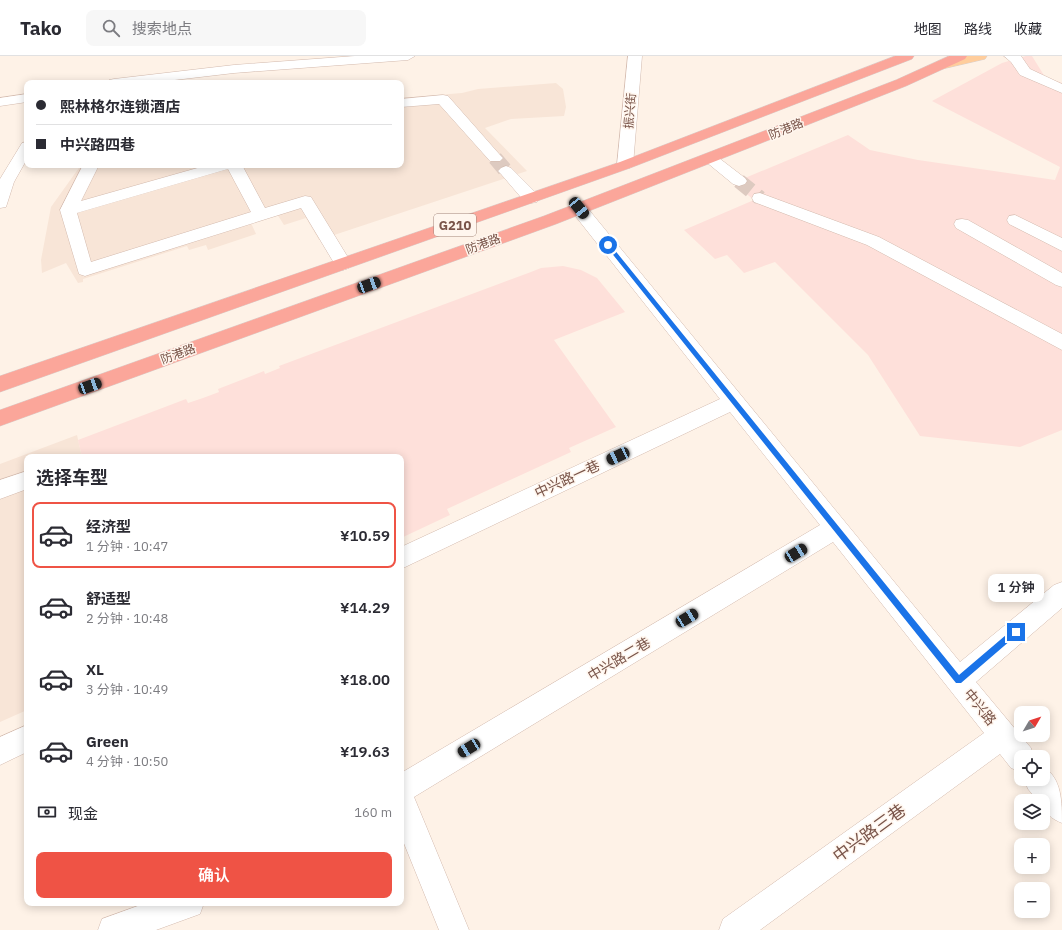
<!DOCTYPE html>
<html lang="zh">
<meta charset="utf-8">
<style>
:root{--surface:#fff;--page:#f7f7f7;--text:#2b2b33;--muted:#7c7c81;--line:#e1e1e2;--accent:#ef5345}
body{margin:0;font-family:"IBM Plex Sans","Noto Sans SC",sans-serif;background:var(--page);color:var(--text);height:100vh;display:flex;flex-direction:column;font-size:15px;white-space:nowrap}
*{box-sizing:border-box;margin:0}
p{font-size:13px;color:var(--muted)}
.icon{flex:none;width:22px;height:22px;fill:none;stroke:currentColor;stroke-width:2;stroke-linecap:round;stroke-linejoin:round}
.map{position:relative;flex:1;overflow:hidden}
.details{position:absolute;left:24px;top:398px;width:380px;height:452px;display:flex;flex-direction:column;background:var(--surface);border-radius:8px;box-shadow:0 2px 10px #0003}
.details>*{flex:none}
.top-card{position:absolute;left:24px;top:24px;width:380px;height:88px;border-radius:8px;box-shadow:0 2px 10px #0003;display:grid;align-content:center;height:88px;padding:0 12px;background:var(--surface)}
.needle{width:26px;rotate:51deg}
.buttons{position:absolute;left:1014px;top:650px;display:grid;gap:8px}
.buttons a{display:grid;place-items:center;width:36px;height:36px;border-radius:8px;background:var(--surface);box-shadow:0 2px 10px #0003;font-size:20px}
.end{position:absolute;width:18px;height:18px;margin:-9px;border:5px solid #1a73e8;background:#fff;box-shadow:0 0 0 2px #fff}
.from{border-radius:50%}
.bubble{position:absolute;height:28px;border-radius:8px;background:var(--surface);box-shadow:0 2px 10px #0003;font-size:13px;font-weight:600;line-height:28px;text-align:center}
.car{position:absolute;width:12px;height:24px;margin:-12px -6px;border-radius:5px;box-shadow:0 0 3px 1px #0007;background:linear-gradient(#222 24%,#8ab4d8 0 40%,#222 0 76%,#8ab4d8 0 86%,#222 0)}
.top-card b{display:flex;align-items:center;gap:14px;height:38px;font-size:15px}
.top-card b+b{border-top:1px solid var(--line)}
.top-card i{width:10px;height:10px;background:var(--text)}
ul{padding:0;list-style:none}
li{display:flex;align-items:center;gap:12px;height:66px;margin:0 8px 6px;padding:0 4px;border:2px solid transparent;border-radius:8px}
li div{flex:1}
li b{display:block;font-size:15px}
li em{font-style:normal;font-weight:600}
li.active{border-color:var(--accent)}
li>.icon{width:36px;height:36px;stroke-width:1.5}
h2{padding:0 12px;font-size:18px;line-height:48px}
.pay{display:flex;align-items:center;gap:10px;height:44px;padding:0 12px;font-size:15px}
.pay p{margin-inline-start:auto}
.cta{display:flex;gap:8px;margin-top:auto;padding:8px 12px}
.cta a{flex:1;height:46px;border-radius:8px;background:var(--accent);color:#fff;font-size:16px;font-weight:600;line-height:46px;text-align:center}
header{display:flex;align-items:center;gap:24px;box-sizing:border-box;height:56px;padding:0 20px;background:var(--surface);border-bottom:1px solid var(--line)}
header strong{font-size:19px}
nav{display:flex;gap:22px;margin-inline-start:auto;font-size:14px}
.search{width:280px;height:36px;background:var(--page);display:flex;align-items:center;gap:10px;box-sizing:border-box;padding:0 14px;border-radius:8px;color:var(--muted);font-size:15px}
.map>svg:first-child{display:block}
.residential{fill:#f8e5d7}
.commercial{fill:#fee0da}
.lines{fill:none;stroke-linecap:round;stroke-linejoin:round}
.minor-tunnel{stroke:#ddcac0;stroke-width:15;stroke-dasharray:15 8;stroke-linecap:butt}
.minor-casing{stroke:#d3baae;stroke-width:1}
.major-casing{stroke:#d9cfcc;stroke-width:1}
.highway-casing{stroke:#d9cfcc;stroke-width:1}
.minor{fill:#fff;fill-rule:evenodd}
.major{fill:#ffcd9c;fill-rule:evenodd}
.highway{fill:#fba69a;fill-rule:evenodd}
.route{fill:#1a73e8}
.labels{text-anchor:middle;stroke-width:3;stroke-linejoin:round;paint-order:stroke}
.far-street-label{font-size:12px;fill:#795449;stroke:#fff6ee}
.shield{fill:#fff6ee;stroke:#a1857a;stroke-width:1}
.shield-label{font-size:13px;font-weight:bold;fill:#795449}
.street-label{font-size:14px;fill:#795449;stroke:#fff6ee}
.near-street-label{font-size:17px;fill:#795449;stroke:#fff6ee}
</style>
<header>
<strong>Tako</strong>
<div class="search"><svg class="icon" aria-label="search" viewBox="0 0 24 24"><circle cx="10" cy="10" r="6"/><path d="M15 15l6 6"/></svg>搜索地点</div>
<nav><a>地图</a><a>路线</a><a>收藏</a></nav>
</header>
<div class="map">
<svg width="1062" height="874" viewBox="0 0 1062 874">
<rect width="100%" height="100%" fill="#fef2e7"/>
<path class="residential" d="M 556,27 L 563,33 L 566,51 L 564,60 L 511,63 L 485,72 L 527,115 L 319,184 L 306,162 L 284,169 L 277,158 L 251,167 L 256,178 L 208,194 L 206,189 L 189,194 L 187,190 L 83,223 L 83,226 L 78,227 L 66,207 L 42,217 L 41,204 L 51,151 L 81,109 L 401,109 L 401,42 L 462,37 L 478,33 Z
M 77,379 L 82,401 L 27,401 L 27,654 L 0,666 L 0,408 Z"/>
<path class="commercial" d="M 1026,0 L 1032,0 L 1045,21 L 1062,27 L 1062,374 L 1020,391 L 920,380 L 868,299 L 775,206 L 744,217 L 727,199 L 715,203 L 684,174 L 754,144 L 733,127 L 848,79 L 870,94 L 918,104 L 1055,124 L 1060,111 L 932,45 L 1002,7 Z
M 563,210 L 581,214 L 597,222 L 625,256 L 554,284 L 616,371 L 569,392 L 571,396 L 447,453 L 450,459 L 401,482 L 401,401 L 82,401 L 78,384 L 186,343 L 188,347 L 203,342 L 219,336 L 218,333 L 264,315 L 265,318 L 280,312 L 279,310 L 531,216 L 541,212 Z"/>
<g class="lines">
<path class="minor-tunnel" d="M 495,102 L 506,115
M 739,125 L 760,142"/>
<g class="minor-casing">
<path id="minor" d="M 355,0 L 415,0 L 408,4 L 234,17 L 149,27 L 107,27 L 109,24 L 114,23 L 234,9 Z
M 628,0 L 642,0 L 633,109 L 630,112 L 620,112 L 617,109 Z
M 1004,0 L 1021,0 L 1030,13 L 1062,28 L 1062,37 L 1020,19 L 1011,6 Z
M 27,38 L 27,46 L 0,50 L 0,42 Z
M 443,39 L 448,40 L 500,99 L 503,102 L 500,105 L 490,105 L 439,48 L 401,51 L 401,43 Z
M 27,86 L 27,103 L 14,126 L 6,151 L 0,152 L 0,123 L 22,87 Z
M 710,97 L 715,99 L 745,122 L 747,125 L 745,128 L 739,130 L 733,128 L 705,105 L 702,102 L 705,99 Z
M 83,109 L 99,109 L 81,145 L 208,109 L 242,109 L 265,152 L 305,140 L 311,141 L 352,208 L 349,212 L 343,214 L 337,212 L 301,152 L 91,218 L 85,220 L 79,218 L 60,154 ZM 228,113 L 251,156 L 91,206 L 77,157 Z
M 506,110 L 511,112 L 537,138 L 539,142 L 537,146 L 531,147 L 525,146 L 501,118 L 498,115 L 501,112 Z
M 760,137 L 879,181 L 1062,278 L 1062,294 L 867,189 L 754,146 L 752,142 L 754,138 Z
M 579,148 L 585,149 L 960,606 L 1054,529 L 1062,526 L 1062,552 L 976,626 L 1031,692 L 1034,701 L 1021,701 L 1021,716 L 1011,712 L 1000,698 L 760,874 L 719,874 L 723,863 L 984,677 L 833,486 L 414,741 L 469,874 L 439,874 L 401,780 L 401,717 L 820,469 L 730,356 L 401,513 L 401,491 L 720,343 L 573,157 L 571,153 L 573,149 Z
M 1015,159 L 1062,182 L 1062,195 L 1009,168 L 1007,164 L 1009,160 Z
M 962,163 L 968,164 L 1062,217 L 1062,231 L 1056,229 L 956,172 L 954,168 L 956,164 Z
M 27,415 L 27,433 L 0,443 L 0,424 Z
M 27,669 L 27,696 L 0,709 L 0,681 Z
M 1043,711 C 1062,721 1062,747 1062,767 C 1052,763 1043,757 1043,745 L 1038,745 L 1028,733 L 1024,723 L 1043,723 Z
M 146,847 L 204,847 L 200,858 L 156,874 L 98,874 L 102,863 Z"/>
</g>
<g class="major-casing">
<path id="major" d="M 963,0 L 987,0 L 985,3 L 942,13 L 937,12 L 935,9 L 937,6 Z"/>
</g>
<g class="highway-casing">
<path id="highway" d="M 895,0 L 914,0 L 912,3 L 630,112 L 0,336 L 0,320 L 620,106 Z
M 949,0 L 967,0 L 965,3 L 906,30 L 556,168 L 0,370 L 0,354 L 544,160 L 896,24 Z"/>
</g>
<use href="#minor" class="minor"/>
<use href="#major" class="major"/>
<use href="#highway" class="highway"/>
</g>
<path class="route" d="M 606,187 L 609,187 L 959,619 L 1013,573 L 1018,573 L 1018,578 L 961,627 L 956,627 L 606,190 Z"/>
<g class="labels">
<g class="far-street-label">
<text transform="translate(630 55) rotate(-85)" y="4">振兴街</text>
<text transform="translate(786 73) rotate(-22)" y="4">防港路</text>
<text transform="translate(483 188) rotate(-20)" y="4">防港路</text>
<text transform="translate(178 298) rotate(-20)" y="4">防港路</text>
</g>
<rect class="shield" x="434" y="158" width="42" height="22" rx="3"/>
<g class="shield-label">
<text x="455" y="174">G210</text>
</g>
<g class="street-label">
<text transform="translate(567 423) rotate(-25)" y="5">中兴路一巷</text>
<text transform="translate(619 603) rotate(-31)" y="5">中兴路二巷</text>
<text transform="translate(980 651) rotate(51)" y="5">中兴路</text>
</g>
<g class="near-street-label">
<text transform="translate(869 777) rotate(-36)" y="6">中兴路三巷</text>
</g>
</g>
</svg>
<div class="buttons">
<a><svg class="needle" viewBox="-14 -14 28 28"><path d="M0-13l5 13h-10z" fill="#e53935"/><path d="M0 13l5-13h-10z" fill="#7c7c81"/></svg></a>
<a><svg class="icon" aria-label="locate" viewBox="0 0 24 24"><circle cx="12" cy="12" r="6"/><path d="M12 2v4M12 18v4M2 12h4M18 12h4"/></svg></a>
<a><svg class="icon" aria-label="layers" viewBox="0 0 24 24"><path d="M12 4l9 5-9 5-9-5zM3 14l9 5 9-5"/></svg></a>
<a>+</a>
<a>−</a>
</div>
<i class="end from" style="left:608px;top:189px"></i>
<i class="end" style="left:1016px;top:576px"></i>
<div class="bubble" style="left:988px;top:518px;width:56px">1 分钟</div>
<i class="car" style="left:579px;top:152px;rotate:141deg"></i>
<i class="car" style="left:369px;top:229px;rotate:70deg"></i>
<i class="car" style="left:90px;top:330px;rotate:70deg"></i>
<i class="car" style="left:618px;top:400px;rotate:245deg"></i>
<i class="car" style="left:796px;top:497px;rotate:59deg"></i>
<i class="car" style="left:687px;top:562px;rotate:59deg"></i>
<i class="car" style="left:469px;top:692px;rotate:239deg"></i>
<div class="top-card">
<b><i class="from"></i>熙林格尔连锁酒店</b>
<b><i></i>中兴路四巷</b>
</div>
<section class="details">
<h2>选择车型</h2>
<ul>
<li class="active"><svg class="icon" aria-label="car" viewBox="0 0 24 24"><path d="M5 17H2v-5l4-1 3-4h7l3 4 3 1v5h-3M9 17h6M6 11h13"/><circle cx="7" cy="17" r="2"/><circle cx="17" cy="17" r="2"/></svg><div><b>经济型</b><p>1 分钟 · 10:47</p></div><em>¥10.59</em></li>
<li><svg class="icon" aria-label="car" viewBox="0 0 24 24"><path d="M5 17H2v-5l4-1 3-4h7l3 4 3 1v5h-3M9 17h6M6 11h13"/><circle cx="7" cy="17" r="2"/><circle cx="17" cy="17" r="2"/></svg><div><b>舒适型</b><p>2 分钟 · 10:48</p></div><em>¥14.29</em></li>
<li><svg class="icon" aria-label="car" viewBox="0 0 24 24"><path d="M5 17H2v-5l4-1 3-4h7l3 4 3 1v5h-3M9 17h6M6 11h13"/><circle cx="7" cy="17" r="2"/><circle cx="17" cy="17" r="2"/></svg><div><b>XL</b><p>3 分钟 · 10:49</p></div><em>¥18.00</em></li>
<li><svg class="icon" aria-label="car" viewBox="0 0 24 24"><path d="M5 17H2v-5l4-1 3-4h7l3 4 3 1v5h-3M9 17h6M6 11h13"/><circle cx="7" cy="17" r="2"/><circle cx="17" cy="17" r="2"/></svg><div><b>Green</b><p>4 分钟 · 10:50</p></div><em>¥19.63</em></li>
</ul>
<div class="pay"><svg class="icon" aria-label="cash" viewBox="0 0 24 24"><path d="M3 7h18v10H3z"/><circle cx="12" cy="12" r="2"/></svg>现金<p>160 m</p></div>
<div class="cta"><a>确认</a></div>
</section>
</div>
